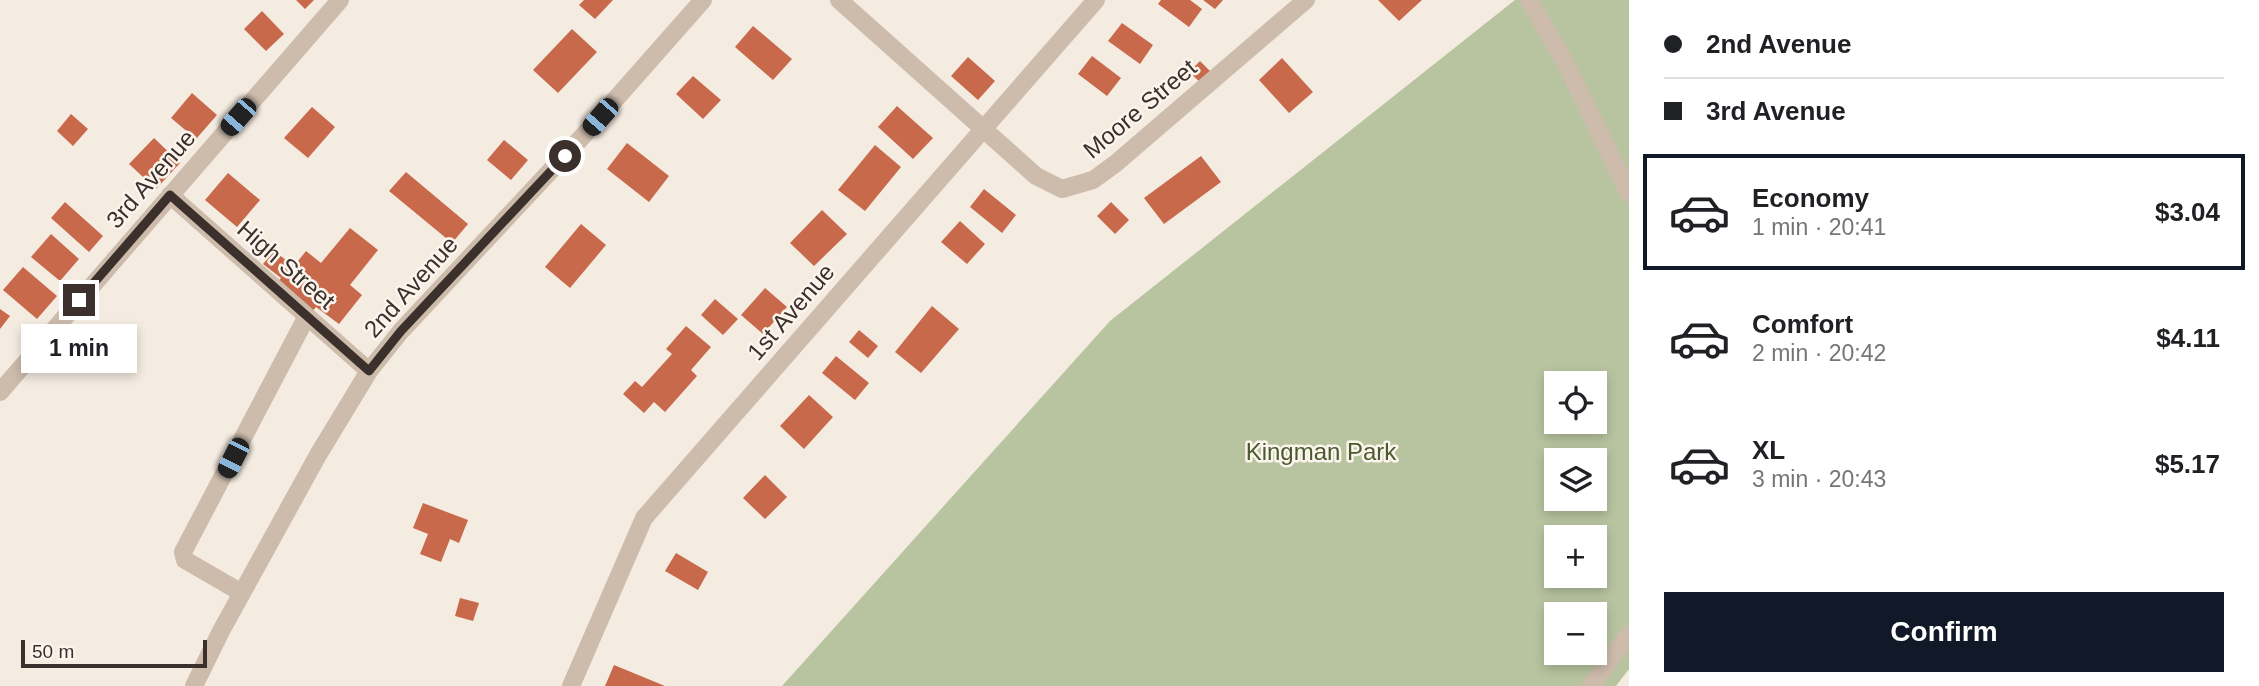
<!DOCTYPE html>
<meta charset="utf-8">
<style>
:root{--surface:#fff;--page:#f6f6f6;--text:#202124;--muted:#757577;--line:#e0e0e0;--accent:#111827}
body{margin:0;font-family:Arial,sans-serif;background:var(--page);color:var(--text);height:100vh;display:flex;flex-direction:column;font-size:26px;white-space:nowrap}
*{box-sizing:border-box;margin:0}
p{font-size:23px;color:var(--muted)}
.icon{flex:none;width:38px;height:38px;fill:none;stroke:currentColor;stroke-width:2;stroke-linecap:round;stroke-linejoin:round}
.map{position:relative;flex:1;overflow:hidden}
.drawer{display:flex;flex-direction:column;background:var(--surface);width:630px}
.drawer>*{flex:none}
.hud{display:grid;align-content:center;height:154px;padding:0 35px;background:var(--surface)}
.tools{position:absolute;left:1544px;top:371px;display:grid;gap:14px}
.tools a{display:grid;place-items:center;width:63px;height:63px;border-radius:0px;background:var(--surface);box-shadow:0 4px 10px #0003;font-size:35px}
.scale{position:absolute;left:21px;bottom:18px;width:186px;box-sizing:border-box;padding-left:7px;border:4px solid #3b302b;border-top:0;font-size:19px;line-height:24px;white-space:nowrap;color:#3b302b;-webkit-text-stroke:5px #fbf5ee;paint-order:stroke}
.end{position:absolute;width:32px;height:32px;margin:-16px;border:9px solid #3b302b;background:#fff;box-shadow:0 0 0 4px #fff}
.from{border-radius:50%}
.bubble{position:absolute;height:49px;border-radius:0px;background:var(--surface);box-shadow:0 4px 10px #0003;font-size:23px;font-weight:700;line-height:49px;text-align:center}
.car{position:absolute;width:21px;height:42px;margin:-21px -10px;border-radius:9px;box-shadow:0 0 5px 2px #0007;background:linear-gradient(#222 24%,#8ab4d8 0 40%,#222 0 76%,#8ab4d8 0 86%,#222 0)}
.hud b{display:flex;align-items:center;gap:24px;height:66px;font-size:26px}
.hud b+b{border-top:2px solid var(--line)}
.hud i{width:18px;height:18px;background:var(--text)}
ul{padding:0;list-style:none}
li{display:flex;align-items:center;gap:21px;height:116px;margin:0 14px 10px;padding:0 21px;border:4px solid transparent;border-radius:0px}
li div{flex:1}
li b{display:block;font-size:26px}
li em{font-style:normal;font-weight:700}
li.on{border-color:var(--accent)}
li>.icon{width:63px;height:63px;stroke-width:1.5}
.cta{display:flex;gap:14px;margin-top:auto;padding:14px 35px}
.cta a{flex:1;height:80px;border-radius:0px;background:var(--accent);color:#fff;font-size:28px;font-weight:700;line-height:80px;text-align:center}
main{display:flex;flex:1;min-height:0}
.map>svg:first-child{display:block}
.green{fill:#b8c4a0;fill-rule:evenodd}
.building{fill:#c8694b}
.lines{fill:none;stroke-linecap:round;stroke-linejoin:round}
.minor{stroke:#cdbbac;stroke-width:18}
.route{stroke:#3b302b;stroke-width:9}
.labels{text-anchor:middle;stroke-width:5;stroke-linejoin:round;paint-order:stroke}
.street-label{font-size:24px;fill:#3b302b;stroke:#fbf5ee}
.park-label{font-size:24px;fill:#4a5a2e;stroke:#fbf5ee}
</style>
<main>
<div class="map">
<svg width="1629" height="686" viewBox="0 0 1629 686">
<rect width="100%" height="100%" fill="#f4ebe1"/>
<path class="green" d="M 1515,0 L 1629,0 L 1629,669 L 1616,686 L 782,686 L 1110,321 ZM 1556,383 L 1594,383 L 1594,422 L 1556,422 ZM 1556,460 L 1594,460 L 1594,499 L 1556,499 ZM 1556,537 L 1594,537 L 1594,576 L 1556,576 ZM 1556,614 L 1594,614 L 1594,653 L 1556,653 Z"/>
<path class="building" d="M 296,0 L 314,0 L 305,9 Z
M 584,0 L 613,0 L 595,19 L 579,5 Z
M 1161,0 L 1190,0 L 1202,9 L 1189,27 L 1158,4 Z
M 1203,0 L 1223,0 L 1215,9 Z
M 1378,0 L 1422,0 L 1399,21 Z
M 262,11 L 284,34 L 266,51 L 244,29 Z
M 1122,23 L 1153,45 L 1140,64 L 1108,41 Z
M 753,26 L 792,59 L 773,80 L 735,47 Z
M 572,29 L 597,52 L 558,93 L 533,70 Z
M 1092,56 L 1121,78 L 1107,96 L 1078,74 Z
M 968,57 L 995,81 L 978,100 L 951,76 Z
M 1282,58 L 1313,92 L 1289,113 L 1259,80 Z
M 1200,61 L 1212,73 L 1202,84 L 1189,72 Z
M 693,76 L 721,100 L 703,119 L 676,94 Z
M 192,93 L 217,115 L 196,139 L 171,118 Z
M 897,106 L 933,138 L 913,159 L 878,127 Z
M 312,107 L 335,127 L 308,158 L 284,138 Z
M 71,114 L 88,129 L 73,146 L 57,131 Z
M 154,138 L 180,163 L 156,189 L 129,164 Z
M 504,140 L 528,160 L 511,180 L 487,160 Z
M 627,143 L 669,176 L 649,202 L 607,169 Z
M 875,145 L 901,167 L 865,211 L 838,190 Z
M 1201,156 L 1221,182 L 1164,224 L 1144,198 Z
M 406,172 L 468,224 L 452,243 L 389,191 Z
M 228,173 L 260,200 L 237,227 L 205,200 Z
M 984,189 L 1016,215 L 1002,233 L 970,207 Z
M 65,202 L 103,236 L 89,252 L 51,218 Z
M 1111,202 L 1129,220 L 1115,234 L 1097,216 Z
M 822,210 L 847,234 L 814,266 L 790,243 Z
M 960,221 L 985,244 L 967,264 L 941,242 Z
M 581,224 L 606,245 L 570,288 L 545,267 Z
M 350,228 L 378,250 L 350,285 L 362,295 L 339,324 L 316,307 L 311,313 L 275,285 L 281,278 L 263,264 L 274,251 L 294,266 L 306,251 L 321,263 Z
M 51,234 L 79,259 L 60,281 L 31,257 Z
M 23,267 L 57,296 L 37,319 L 3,290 Z
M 765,288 L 787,307 L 763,334 L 741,315 Z
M 715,299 L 738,319 L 723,335 L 701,315 Z
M 932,306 L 959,329 L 921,373 L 895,352 Z
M 0,309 L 10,316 L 0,329 Z
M 686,326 L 711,347 L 691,370 L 697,376 L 665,412 L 654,402 L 644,413 L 623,394 L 635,381 L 642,387 L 672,354 L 666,349 Z
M 859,330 L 878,346 L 868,358 L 849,342 Z
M 836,356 L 869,383 L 855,400 L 822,373 Z
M 809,395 L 833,417 L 804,449 L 780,426 Z
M 765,475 L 787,497 L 765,519 L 743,498 Z
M 423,503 L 468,520 L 459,543 L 450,539 L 441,562 L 420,554 L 428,534 L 413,528 Z
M 676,553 L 708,572 L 698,590 L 665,571 Z
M 460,598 L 479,603 L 473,621 L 455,616 Z
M 614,665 L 665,686 L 605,686 Z"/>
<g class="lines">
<path class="minor" d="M 839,0 L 1036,176 L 1062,189 L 1093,180 L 1115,164 L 1306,0
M 1529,0 L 1565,62 L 1629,193
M 170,195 L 369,371
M 0,392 L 340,0
M 242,593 L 185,560 L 183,552 L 307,316
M 194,686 L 221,631 L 318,455 L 369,371 L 401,331 L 583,136 L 703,0
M 571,686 L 644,518 L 1096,0
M 1591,686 L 1629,634"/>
</g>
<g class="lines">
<path class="route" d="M 79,300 L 170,195 L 369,371 L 401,331 L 565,156"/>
</g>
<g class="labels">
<g class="street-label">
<text transform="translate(1140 109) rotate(-40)" y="8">Moore Street</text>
<text transform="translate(151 179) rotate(-49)" y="8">3rd Avenue</text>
<text transform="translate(286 265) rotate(41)" y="8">High Street</text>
<text transform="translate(411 287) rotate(-48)" y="8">2nd Avenue</text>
<text transform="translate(791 312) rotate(-49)" y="8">1st Avenue</text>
</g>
<g class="park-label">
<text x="1321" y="460">Kingman Park</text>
</g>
</g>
</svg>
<div class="tools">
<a><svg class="icon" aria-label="locate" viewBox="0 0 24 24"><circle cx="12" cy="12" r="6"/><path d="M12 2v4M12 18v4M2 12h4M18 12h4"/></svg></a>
<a><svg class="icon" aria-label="layers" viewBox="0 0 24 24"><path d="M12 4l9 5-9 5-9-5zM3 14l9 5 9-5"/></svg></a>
<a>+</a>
<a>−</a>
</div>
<div class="scale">50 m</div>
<i class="end from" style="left:565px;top:156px"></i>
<i class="end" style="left:79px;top:300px"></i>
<div class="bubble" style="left:21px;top:324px;width:116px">1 min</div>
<i class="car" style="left:238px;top:117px;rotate:221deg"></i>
<i class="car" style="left:600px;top:117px;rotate:221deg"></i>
<i class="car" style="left:233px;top:458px;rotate:207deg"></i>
</div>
<section class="drawer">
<div class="hud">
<b><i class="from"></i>2nd Avenue</b>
<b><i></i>3rd Avenue</b>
</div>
<ul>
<li class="on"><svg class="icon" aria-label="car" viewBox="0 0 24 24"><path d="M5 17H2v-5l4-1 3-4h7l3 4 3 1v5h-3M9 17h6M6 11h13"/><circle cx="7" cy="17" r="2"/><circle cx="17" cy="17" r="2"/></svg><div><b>Economy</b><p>1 min · 20:41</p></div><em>$3.04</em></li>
<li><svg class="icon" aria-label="car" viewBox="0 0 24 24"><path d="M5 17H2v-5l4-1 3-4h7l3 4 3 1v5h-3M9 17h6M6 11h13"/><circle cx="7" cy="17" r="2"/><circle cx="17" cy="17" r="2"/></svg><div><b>Comfort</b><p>2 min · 20:42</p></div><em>$4.11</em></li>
<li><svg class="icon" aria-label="car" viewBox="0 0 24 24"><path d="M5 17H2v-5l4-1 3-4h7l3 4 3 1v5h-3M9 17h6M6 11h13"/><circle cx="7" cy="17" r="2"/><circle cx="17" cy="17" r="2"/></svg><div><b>XL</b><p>3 min · 20:43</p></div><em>$5.17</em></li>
</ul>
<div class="cta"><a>Confirm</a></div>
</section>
</main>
